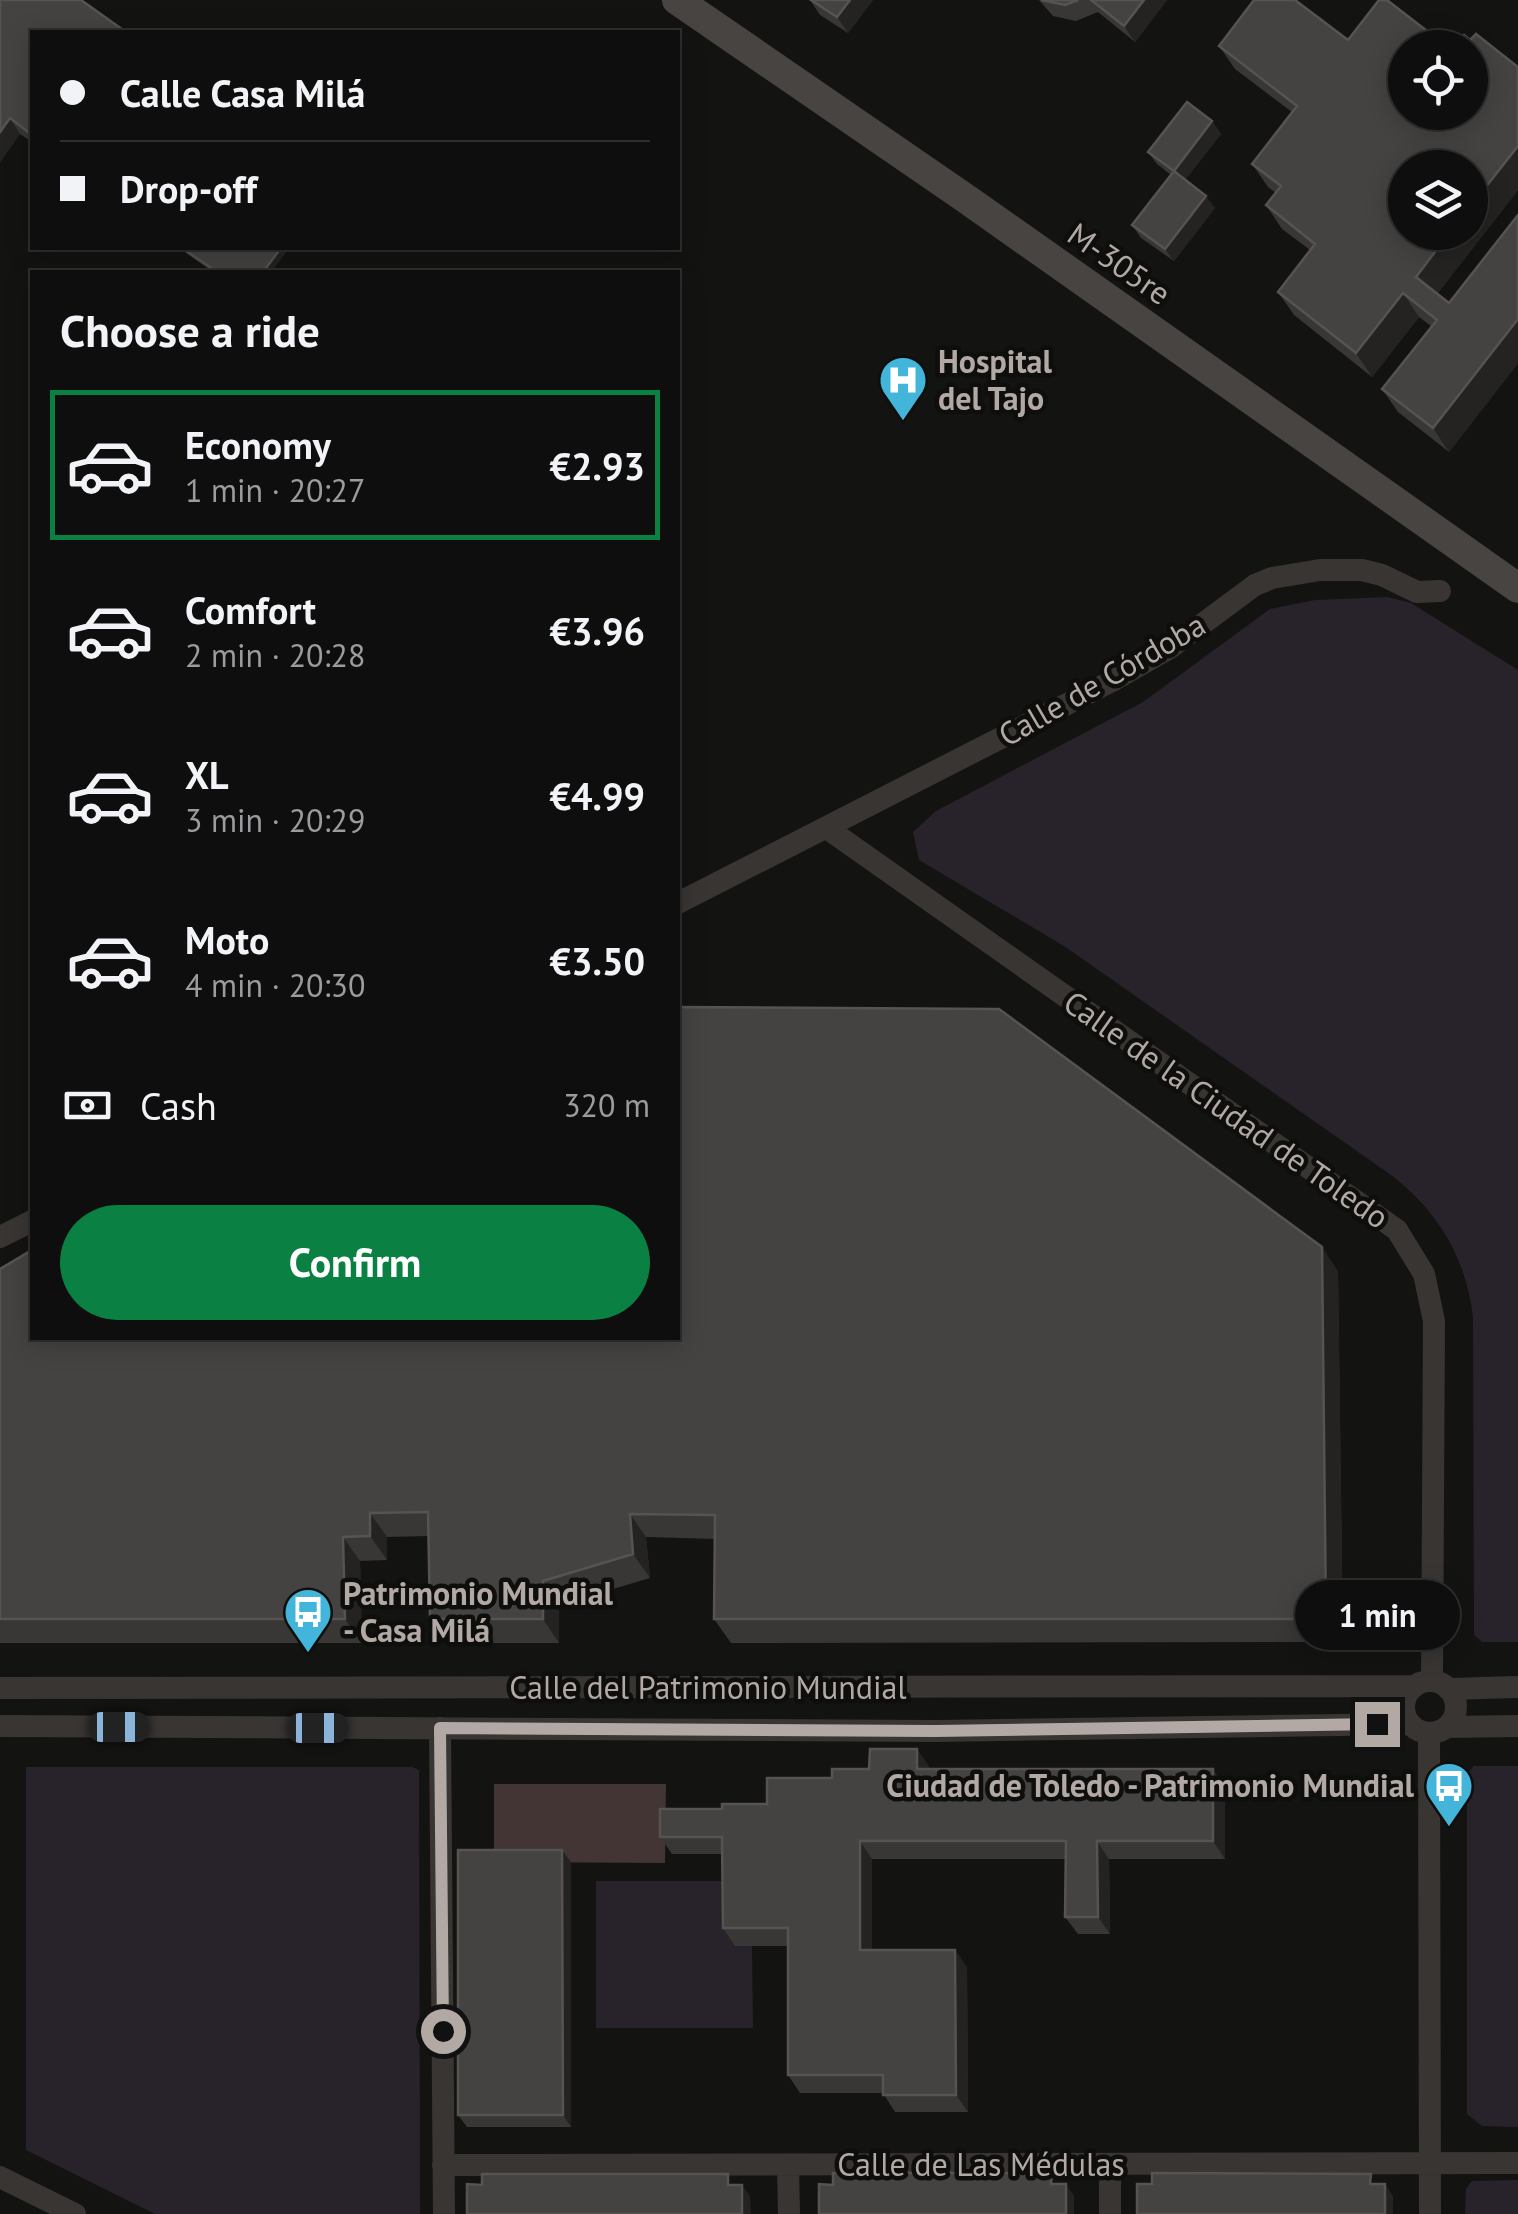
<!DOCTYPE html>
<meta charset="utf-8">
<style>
:root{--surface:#0e0e0e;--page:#171717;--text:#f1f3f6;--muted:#9b9c9e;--line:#2e2e2e;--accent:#0b8043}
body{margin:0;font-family:"PT Sans",sans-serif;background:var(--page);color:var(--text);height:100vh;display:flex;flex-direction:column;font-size:38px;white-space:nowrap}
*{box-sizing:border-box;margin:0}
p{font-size:32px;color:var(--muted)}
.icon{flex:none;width:55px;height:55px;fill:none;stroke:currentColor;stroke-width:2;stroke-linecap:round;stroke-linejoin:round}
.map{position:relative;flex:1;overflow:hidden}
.side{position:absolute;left:30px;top:270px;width:650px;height:1070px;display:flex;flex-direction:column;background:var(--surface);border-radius:0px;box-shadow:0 5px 25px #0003,0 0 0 2px var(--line)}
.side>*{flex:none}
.top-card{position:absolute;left:30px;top:30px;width:650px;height:220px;border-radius:0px;box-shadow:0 5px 25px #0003,0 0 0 2px var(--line);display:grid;align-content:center;height:220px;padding:0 30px;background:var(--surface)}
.fabs{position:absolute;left:1388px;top:30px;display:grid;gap:20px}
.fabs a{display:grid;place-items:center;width:100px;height:100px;border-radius:50%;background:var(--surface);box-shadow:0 5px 25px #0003,0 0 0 2px var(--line);font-size:50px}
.end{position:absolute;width:45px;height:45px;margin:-22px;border:12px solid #b2a9a5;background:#111;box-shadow:0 0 0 5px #111}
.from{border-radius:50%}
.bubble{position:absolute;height:70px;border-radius:35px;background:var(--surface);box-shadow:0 5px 25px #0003,0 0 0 2px var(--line);font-size:32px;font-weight:800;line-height:70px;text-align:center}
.car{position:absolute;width:30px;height:60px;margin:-30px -15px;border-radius:12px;box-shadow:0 0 8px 2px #0007;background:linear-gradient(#222 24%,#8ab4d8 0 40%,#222 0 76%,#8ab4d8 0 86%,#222 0)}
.top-card b{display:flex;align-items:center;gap:35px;height:95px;font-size:38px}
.top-card b+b{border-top:2px solid var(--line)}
.top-card i{width:25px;height:25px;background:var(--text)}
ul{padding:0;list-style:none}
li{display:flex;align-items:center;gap:30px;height:150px;margin:0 20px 15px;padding:0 10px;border:5px solid transparent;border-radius:0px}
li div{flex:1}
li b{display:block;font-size:38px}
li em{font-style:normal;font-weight:800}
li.selected{border-color:var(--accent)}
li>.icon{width:90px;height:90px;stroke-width:1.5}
h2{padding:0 30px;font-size:45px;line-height:120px}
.pay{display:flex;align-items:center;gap:25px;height:110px;padding:0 30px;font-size:38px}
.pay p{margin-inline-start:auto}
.primary-button{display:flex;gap:20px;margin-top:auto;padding:20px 30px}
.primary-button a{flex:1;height:115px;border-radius:60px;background:var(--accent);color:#fff;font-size:40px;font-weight:800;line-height:115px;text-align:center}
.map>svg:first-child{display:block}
.green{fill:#28232a}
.water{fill:#423534}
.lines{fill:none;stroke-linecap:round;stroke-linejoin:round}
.street{stroke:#383533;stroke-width:22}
.secondary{stroke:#474442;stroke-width:30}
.wall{fill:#383735}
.shaded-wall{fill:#242322}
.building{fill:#454341;stroke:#565351;stroke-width:2.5}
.route{stroke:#b2a9a5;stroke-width:12}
.labels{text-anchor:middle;stroke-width:9;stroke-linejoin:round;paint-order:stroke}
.street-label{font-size:32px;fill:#b2a9a5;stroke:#0e0e0d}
.poi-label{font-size:32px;font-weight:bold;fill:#b2a9a5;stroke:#0e0e0d;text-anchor:start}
</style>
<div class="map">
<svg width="1518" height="2214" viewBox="0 0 1518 2214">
<rect width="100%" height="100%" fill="#131312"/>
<path class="green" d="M 1387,597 L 1411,603 L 1518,670 L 1518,1642 L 1482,1642 L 1474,1635 L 1473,1317 C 1466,1258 1438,1211 1391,1175 L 1064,946 L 919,860 L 913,832 L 936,811 L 1143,702 L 1270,609 L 1315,600 Z
M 1474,1766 L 1518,1766 L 1518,2127 L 1482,2126 L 1467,2114 L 1467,1774 Z
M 26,1767 L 412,1767 L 419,1770 L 420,2214 L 155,2214 L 26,2150 Z
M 596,1881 L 735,1881 L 752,1946 L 753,2028 L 596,2028 Z
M 1518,2180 L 1518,2214 L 1465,2214 L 1466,2189 L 1472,2181 Z"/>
<path class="water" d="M 494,1784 L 666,1784 L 665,1863 L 494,1862 Z"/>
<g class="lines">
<path class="street" d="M 828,829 L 1397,1230 L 1424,1274 L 1434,1321 L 1432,1681
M 678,903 L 1114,680 L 1170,648 L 1255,585 L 1272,578 L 1320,570 L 1362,570 L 1382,575 L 1417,592 L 1440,591
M 0,1237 L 32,1221
M1404 1707a26 26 0 1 1 52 0a26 26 0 1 1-52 0Z
M 0,1688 L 1415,1686
M 1448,1689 L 1518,1687
M 0,1726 L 935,1731 L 1409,1724
M 1447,1727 L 1518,1726
M 440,1728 L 444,2214
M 1429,1734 L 1430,2214
M 443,2165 L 1518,2163
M 788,2165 L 789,2214
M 0,2177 L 75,2214
M 1110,2214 L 1110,2165"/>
<path class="secondary" d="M 677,0 L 968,200 L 1518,588"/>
</g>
<path class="wall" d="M 810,0 L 873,0 L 848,33 L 820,15 Z
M 1039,0 L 1167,0 L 1135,42 L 1098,12 L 1076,21 L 1053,16 Z
M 32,32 L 32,142 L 20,134 L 0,162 Z
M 1348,40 L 1405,48 L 1518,67 L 1518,190 L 1437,294 L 1449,303 L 1518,215 L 1518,363 L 1449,452 L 1398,412 L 1382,389 L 1431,326 L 1419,317 L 1372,377 L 1294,315 L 1278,292 L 1310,250 L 1282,229 L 1266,205 L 1276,193 L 1268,187 L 1252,164 L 1292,112 L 1235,69 L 1219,46 Z
M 1212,121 L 1221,134 L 1185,180 L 1215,208 L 1174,261 L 1141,238 L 1132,225 L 1171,175 L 1157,164 L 1148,152 Z
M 179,248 L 289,248 L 271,272 L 213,272 Z
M 0,1269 L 1338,1271 L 1343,1642 L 731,1643 L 714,1619 L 715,1539 L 646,1537 L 650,1578 L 559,1605 L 559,1643 L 447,1643 L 430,1619 L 429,1536 L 387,1537 L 387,1560 L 360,1561 L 362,1643 L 0,1643 Z
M 929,1766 L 929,1769 L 1225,1787 L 1225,1859 L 1109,1859 L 1110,1934 L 1078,1934 L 1065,1917 L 1066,1859 L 872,1859 L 872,1950 L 967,1967 L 968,2112 L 895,2112 L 883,2093 L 800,2093 L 788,2075 L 788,1946 L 735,1946 L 723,1928 L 722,1854 L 672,1854 L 660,1837 L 722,1809 L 767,1804 L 832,1778 L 869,1769 Z
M 571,1862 L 571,2127 L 467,2127 L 458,2115 Z"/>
<path class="shaded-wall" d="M 850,0 L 873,0 L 848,33 L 837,17 Z
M 1144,0 L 1167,0 L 1135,42 L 1124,26 Z
M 10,118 L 20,134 L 0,162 L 0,132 Z
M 1212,121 L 1221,134 L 1183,183 L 1174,171 Z
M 1518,146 L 1518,190 L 1432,300 L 1416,277 L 1450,232 L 1470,232 L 1470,207 Z
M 1206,196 L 1215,208 L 1174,261 L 1165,249 Z
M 281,248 L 289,248 L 271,272 L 263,272 Z
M 1403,293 L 1419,317 L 1372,377 L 1356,353 Z
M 1518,319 L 1518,363 L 1449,452 L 1433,428 Z
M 1322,1247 L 1338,1271 L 1343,1642 L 1326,1619 Z
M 370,1513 L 387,1537 L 387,1560 L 370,1536 Z
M 630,1514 L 646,1537 L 650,1578 L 633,1554 Z
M 343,1537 L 360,1561 L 362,1643 L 345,1619 Z
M 543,1581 L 559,1605 L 559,1643 L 543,1619 Z
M 917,1749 L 929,1766 L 929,1787 L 917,1769 Z
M 1213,1769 L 1225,1787 L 1225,1859 L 1213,1841 Z
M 860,1841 L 872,1859 L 872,1967 L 860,1950 Z
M 1097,1841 L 1109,1859 L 1110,1934 L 1098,1917 Z
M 562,1850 L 571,1862 L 571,2127 L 563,2115 Z
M 955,1950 L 967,1967 L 968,2112 L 956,2095 Z
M 1066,2184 L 1074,2196 L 1074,2214 L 1066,2214 Z
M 1385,2184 L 1393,2196 L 1393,2214 L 1385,2214 Z
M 742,2185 L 750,2196 L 751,2214 L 742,2214 Z"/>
<path class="building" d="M 0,0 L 81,0 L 126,32 L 32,32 L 32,135 L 10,118 L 0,132 Z
M 811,0 L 850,0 L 837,17 Z
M 1041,0 L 1078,0 L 1065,5 Z
M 1091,0 L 1144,0 L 1124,26 Z
M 1254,0 L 1295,0 L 1348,40 L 1379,0 L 1387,0 L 1449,48 L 1405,48 L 1405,112 L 1470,112 L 1470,48 L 1454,48 L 1464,35 L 1470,40 L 1476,34 L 1518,67 L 1518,146 L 1470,207 L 1470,168 L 1405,168 L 1405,232 L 1450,232 L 1416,277 L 1449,303 L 1518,215 L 1518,319 L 1433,428 L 1382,389 L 1437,320 L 1403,293 L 1356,353 L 1278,292 L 1315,244 L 1266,205 L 1281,186 L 1252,164 L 1297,106 L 1219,46 Z
M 1187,102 L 1212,121 L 1174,171 L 1148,152 Z
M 1174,171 L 1206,196 L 1165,249 L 1132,225 Z
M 182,248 L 281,248 L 263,272 L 217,272 Z
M 678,1007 L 999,1009 L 1322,1247 L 1326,1619 L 714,1619 L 715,1515 L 630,1514 L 633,1554 L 543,1581 L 543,1619 L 430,1619 L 428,1512 L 370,1513 L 370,1536 L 343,1537 L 345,1619 L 0,1619 L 0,1269 L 32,1250 L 32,1338 L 678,1338 Z
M 870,1749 L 917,1749 L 917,1769 L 1213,1769 L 1213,1841 L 1097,1841 L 1098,1917 L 1065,1917 L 1066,1841 L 860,1841 L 860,1950 L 955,1950 L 956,2095 L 883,2095 L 883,2075 L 788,2075 L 788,1928 L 723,1928 L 722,1837 L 660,1837 L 660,1809 L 722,1809 L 722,1804 L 767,1804 L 767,1778 L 832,1778 L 832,1769 L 869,1769 Z
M 458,1850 L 562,1850 L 563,2115 L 458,2115 Z
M 833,2173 L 1052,2173 L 1051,2184 L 1066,2184 L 1066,2214 L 819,2214 L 819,2184 L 833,2185 Z
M 1152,2173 L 1371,2174 L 1370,2184 L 1385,2184 L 1385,2214 L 1137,2214 L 1137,2184 L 1152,2184 Z
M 482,2174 L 728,2174 L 728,2185 L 742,2185 L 742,2214 L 467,2214 L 467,2184 L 482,2185 Z"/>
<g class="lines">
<path class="route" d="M 443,2031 L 440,1728 L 935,1731 L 1377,1724"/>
</g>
<defs>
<g id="hospital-pin" transform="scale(2.5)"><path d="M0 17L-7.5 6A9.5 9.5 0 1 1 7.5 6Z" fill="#43b4da" stroke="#0e0e0d"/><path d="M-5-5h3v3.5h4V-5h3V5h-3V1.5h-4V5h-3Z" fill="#fff"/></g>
<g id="bus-pin" transform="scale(2.5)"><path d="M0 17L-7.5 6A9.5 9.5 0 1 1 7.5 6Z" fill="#43b4da" stroke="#0e0e0d"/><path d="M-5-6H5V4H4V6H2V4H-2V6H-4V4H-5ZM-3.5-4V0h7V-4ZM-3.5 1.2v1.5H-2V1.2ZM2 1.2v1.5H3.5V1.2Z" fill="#fff"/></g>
</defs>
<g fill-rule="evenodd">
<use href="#hospital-pin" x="903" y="380"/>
<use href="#bus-pin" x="308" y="1612"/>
<use href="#bus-pin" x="1449" y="1786"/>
</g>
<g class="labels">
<g class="street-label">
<text transform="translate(1119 264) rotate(35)" y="11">M-305re</text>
<text transform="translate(1102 680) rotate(-30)" y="11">Calle de Córdoba</text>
<text transform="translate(1226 1110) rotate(35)" y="11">Calle de la Ciudad de Toledo</text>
<text x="708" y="1699">Calle del Patrimonio Mundial</text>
<text x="981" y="2176">Calle de Las Médulas</text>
</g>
<g class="poi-label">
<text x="938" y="373">Hospital<tspan x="938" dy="37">del Tajo</tspan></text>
<text x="343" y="1605">Patrimonio Mundial<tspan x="343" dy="37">- Casa Milá</tspan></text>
<text x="1414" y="1797" text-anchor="end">Ciudad de Toledo - Patrimonio Mundial</text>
</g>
</g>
</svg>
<div class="fabs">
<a><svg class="icon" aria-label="locate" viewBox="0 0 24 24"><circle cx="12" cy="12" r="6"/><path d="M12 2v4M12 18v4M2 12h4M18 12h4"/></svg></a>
<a><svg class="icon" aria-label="layers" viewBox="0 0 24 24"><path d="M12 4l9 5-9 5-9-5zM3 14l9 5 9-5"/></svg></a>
</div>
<i class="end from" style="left:443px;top:2031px"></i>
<i class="end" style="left:1377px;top:1724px"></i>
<div class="bubble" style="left:1295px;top:1580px;width:165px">1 min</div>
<i class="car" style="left:119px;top:1727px;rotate:90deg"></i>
<i class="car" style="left:318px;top:1728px;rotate:90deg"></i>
<div class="top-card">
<b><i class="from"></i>Calle Casa Milá</b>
<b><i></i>Drop-off</b>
</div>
<section class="side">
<h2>Choose a ride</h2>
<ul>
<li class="selected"><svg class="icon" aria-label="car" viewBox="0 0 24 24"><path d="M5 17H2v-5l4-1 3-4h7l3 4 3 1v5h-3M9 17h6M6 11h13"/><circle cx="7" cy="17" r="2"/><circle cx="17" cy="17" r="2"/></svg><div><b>Economy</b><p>1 min · 20:27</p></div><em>€2.93</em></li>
<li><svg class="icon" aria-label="car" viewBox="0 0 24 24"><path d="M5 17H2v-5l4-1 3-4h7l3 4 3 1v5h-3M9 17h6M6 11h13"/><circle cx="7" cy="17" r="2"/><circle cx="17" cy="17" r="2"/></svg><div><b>Comfort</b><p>2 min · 20:28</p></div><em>€3.96</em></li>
<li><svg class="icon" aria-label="car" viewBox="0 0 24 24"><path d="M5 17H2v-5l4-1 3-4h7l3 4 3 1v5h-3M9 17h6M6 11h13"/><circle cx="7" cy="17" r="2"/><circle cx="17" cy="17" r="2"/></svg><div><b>XL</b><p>3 min · 20:29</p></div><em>€4.99</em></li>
<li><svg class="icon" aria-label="car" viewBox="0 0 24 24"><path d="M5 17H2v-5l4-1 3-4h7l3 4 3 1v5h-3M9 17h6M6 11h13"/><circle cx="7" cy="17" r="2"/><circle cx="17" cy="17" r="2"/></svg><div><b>Moto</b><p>4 min · 20:30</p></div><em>€3.50</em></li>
</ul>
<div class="pay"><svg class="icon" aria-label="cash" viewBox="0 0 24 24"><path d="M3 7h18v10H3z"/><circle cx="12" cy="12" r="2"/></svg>Cash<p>320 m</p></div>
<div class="primary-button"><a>Confirm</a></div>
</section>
</div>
